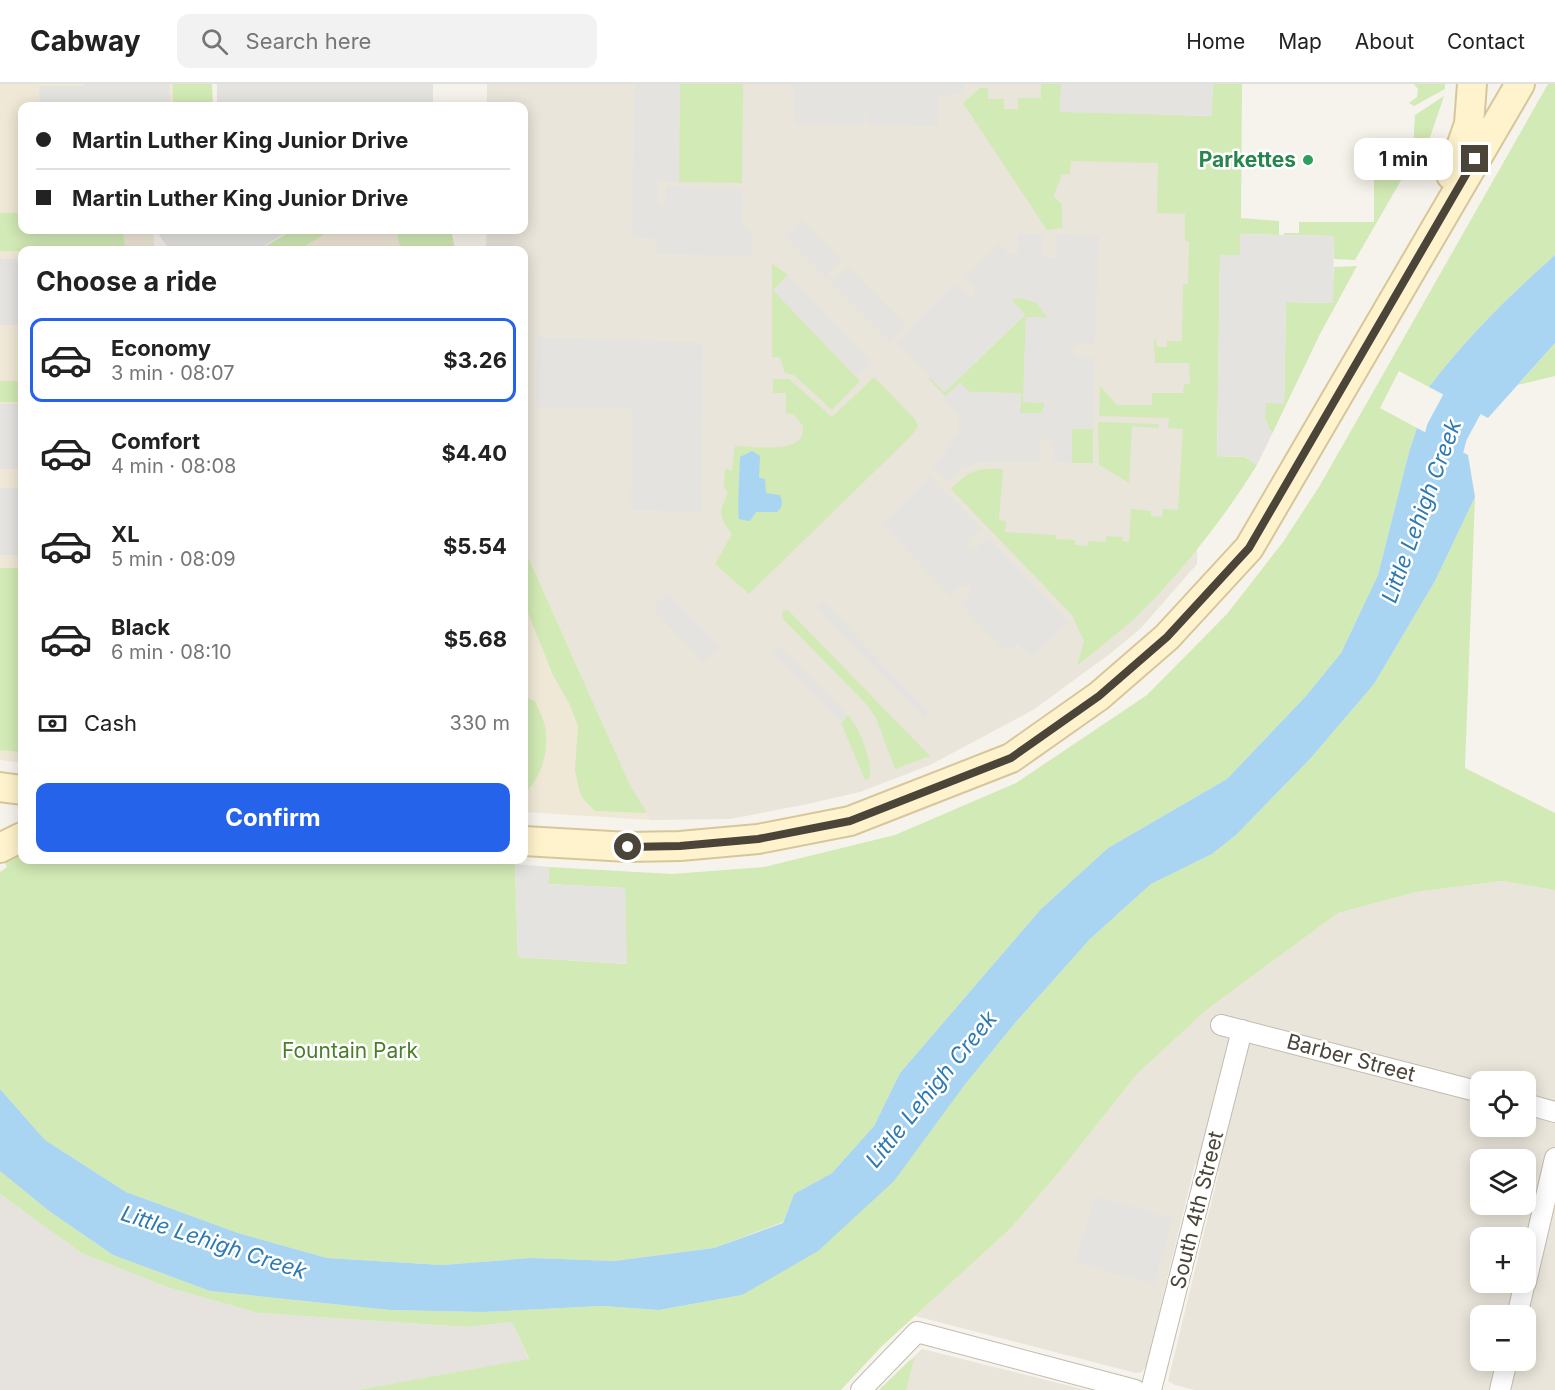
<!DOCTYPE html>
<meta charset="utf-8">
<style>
:root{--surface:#fff;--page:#f2f2f2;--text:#222;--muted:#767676;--line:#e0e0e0;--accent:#2563eb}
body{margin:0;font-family:Inter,sans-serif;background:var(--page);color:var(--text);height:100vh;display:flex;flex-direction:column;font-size:22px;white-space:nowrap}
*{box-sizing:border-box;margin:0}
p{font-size:20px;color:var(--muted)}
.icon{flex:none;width:33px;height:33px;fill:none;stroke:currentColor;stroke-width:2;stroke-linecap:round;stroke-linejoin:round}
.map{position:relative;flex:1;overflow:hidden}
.details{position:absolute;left:18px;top:162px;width:510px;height:618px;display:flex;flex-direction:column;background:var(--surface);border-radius:12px;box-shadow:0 3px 15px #0003}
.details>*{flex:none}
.guide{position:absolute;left:18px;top:18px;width:510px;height:132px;border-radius:12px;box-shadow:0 3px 15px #0003;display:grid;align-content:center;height:132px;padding:0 18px;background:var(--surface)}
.controls{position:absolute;left:1470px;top:987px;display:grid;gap:12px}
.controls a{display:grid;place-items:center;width:66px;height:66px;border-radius:12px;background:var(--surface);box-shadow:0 3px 15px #0003;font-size:30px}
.end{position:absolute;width:27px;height:27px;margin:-14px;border:8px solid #4b4439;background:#fff;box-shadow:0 0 0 3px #fff}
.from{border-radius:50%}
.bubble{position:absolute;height:42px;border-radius:12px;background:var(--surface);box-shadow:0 3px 15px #0003;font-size:20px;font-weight:700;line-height:42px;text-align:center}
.guide b{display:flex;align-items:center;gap:21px;height:57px;font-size:22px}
.guide b+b{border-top:2px solid var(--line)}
.guide i{width:15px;height:15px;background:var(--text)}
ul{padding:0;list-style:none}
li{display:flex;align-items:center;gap:18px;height:84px;margin:0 12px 9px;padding:0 6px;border:3px solid transparent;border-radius:12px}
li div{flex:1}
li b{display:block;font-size:22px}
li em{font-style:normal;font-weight:700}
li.selected{border-color:var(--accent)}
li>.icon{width:54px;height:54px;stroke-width:1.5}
h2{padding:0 18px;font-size:27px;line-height:72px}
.pay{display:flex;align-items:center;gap:15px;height:66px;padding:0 18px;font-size:22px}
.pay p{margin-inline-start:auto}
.button{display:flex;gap:12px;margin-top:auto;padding:12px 18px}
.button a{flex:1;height:69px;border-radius:12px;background:var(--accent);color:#fff;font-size:24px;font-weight:700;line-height:69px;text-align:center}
header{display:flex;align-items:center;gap:36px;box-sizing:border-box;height:84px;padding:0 30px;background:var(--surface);border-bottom:2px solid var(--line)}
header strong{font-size:28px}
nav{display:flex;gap:33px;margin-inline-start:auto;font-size:21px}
.search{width:420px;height:54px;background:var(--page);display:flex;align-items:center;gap:15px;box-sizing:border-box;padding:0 21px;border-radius:12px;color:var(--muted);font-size:22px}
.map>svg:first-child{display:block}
.residential{fill:#eae5da;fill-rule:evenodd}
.industrial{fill:#e6e2dd}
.education{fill:#efe8d6}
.green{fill:#d2eab5}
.parking{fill:#e5e3e0}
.water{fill:#a9d4f2}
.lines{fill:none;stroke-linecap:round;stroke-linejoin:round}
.river{stroke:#a9d4f2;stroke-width:42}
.street-casing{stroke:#c2bbae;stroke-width:22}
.secondary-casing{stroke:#d6c79b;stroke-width:32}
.street{stroke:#fff;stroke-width:20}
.secondary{stroke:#fff3cd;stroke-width:28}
.route{stroke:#4b4439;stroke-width:8}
.leisure-dot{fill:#2e9e5b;stroke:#fff;stroke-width:2}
.labels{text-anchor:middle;stroke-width:5;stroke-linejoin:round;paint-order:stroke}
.leisure-label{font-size:21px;font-weight:bold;fill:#27864d;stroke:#fff;text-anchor:end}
.park-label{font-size:21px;fill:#4a7f2a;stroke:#fff}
.street-label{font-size:21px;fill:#4b4439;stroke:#fff}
.water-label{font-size:22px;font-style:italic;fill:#2e7ab2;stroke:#fff}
</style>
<header>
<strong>Cabway</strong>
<div class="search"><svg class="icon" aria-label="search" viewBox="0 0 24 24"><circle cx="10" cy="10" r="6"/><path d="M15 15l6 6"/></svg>Search here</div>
<nav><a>Home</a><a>Map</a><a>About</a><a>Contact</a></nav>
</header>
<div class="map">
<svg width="1555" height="1306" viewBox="0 0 1555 1306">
<rect width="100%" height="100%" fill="#f6f3ec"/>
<path class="residential" d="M 487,0 L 1055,0 L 1208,44 L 1199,252 L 1197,480 L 1141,544 L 1111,569 L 1033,626 L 930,681 L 860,708 L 803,721 L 730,735 L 650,736 L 630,701 L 524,464 L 524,166 L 487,166 L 486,161 L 487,146 L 524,146 L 524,22 L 487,22 Z
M 1502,797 L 1555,806 L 1555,1306 L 1194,1306 L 1175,1301 L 1168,1297 L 1219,1087 L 1195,1080 L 1146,1282 L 1142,1288 L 1136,1289 L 915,1232 L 1011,1144 L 1064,1082 L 1137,990 L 1204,927 L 1338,829 L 1416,808 ZM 1480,998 L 1526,998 L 1526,1042 L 1480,1042 ZM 1480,1076 L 1526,1076 L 1526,1120 L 1480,1120 ZM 1480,1154 L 1526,1154 L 1526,1198 L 1480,1198 ZM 1480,1232 L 1526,1232 L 1526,1276 L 1480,1276 Z
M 922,1265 L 1086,1306 L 879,1306 Z"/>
<path class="industrial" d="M 0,1110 L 83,1170 L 170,1204 L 259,1229 L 467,1243 L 512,1238 L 529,1276 L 357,1306 L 0,1306 Z"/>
<path class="education" d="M 0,0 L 180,0 L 180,22 L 22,22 L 22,146 L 153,146 L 155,166 L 22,166 L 22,679 L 0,676 Z
M 311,146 L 451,146 L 455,166 L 278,166 Z
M 524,462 L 630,701 L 650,736 L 524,728 Z"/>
<path class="green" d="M 173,0 L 212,0 L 213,22 L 173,22 Z
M 680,0 L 743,0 L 742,99 L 679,98 Z
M 1041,0 L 1061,0 L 1060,27 L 1211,32 L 1213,0 L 1242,0 L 1241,134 L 1279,137 L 1279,151 L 1241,150 L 1240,171 L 1220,171 L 1217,372 L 1245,373 L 1257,381 C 1222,437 1181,489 1134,535 C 1116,551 1096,566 1077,582 L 1084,557 L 1072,531 L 951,405 C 970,386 977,384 1003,385 L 999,436 L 1006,437 L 1005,448 L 1056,451 L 1056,455 L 1075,456 L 1075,461 L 1088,462 L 1088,457 L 1106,458 L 1106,452 L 1123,453 L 1122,457 L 1129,458 L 1131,425 L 1151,427 L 1151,432 L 1162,433 L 1163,425 L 1178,426 L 1183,345 L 1168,344 L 1169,334 L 1099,332 L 1100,302 L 1117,321 L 1152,321 L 1152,309 L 1183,309 L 1184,300 L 1190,300 L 1189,279 L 1155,279 L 1154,256 L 1156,256 L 1157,263 L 1167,263 L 1167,257 L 1182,257 L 1183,200 L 1188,200 L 1189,157 L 1185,157 L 1185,130 L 1157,129 L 1158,79 L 1071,77 L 1070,90 L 1061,91 C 1060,100 1055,104 1054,113 L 1062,120 L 1062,144 L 1047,146 L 963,19 L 980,4 L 988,4 L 988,15 L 1004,15 L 1004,25 L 1018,25 L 1018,14 L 1041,14 Z
M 1414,0 L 1445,0 L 1445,5 L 1414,22 L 1409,19 L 1417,13 L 1418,5 Z
M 1548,0 L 1555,0 L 1555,171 C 1508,213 1467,253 1429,303 L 1399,287 L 1380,324 L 1417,344 L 1409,368 L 1378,491 L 1341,569 L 1306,612 L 1227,695 L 1108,764 L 1041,825 L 900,989 L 874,1042 L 832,1089 L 794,1110 L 783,1138 L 714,1164 L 614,1177 L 531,1174 L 442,1181 L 327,1174 L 238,1149 L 126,1108 L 45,1056 L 0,1005 L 0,788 L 7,783 L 2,774 L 22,765 L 22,776 L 475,776 L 515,780 L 518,873 L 626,880 L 625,804 L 548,800 L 549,783 L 672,790 L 764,783 L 895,751 L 1016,699 L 1147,611 L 1227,530 L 1283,458 L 1319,403 Z
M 1444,12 L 1427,62 L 1415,83 L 1412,82 L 1415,31 Z
M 1374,78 C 1387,78 1400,80 1403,93 L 1355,176 L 1334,175 L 1334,152 L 1284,151 L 1284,149 L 1299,149 L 1299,138 L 1374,138 Z
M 0,129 L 22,129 L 22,146 L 123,146 L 125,166 L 0,167 Z
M 292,146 L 331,146 L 299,166 L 260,166 Z
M 396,146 L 438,146 L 439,148 L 443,148 L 445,146 L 451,146 L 455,166 L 401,166 Z
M 772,179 L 788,191 L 773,206 L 860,297 L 832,326 L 794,291 L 785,289 L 780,273 L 772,273 Z
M 1357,182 L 1320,250 L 1273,348 L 1269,346 L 1265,333 L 1265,319 L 1284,319 L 1286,218 L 1332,219 L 1334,183 Z
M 1018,213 L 1037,219 L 1048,234 L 1026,233 L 1023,318 L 1045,319 L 1042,329 L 1020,329 L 1021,309 L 970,308 L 960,299 L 945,312 L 929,295 L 930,293 L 945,308 L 1025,231 L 1010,215 Z
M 1555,259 L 1555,292 L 1518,301 Z
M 874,293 L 915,335 L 918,342 L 913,350 L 749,510 L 715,480 L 732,450 C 719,434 718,428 728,409 L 724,404 L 725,384 L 732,387 L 735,362 C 754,362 806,372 803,342 L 794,331 L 786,329 L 786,309 L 773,309 L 773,295 L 789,295 L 832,333 Z
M 0,297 L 22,297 L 22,318 L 0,318 Z
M 1098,338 L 1159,340 L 1158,344 L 1132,342 L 1129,399 L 1099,381 Z
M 1072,345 L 1093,345 L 1093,379 L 1072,379 Z
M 1475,413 L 1465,684 L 1555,729 L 1555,806 L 1502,797 L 1416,808 L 1338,829 L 1206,926 L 1137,990 L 1064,1082 L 1011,1144 L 881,1263 L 841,1306 L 357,1306 L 529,1275 L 512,1238 L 467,1243 L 259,1229 L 170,1204 L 83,1170 L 0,1110 L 0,1087 L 49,1127 L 113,1171 L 210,1207 L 390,1226 L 483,1228 L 602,1222 L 659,1226 L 742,1211 L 963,1003 L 1015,939 L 1090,855 L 1151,800 L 1212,770 L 1236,751 L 1310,675 L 1374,600 L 1435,497 Z
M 524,458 L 524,464 L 630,701 L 647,729 L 595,727 L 585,717 L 580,709 L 575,686 L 578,642 L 570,621 L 553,591 L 524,519 Z
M 0,484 L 22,484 L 22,668 L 0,666 Z
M 788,526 L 930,672 L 895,685 L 876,634 L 866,620 L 784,536 L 782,530 L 783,527 Z
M 524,609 L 525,613 L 535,617 C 539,627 546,639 546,649 C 548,670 541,695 524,709 Z
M 848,631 C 859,643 874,679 869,694 L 865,696 L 841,639 Z
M 914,1275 L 906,1306 L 879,1306 L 910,1276 Z"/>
<path class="parking" d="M 83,0 L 169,0 L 170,22 L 40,22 L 39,2 L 83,2 Z
M 217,0 L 433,0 L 433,22 L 217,22 Z
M 635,0 L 679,0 L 679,98 L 658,97 L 659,121 L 665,121 L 666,102 L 743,105 L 741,138 L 753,153 L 752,172 L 657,170 L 655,158 L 652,154 L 631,153 Z
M 793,0 L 964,0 L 964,10 L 939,12 L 938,42 L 867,40 L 866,20 L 864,41 L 795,40 Z
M 1061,0 L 1213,0 L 1212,32 L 1060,28 Z
M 802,135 L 842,175 L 827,190 L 829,194 L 835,195 L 848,182 L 906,241 L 890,258 L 784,152 Z
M 167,146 L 290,146 L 258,166 L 170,166 L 159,151 Z
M 1018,150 L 1043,151 L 1043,173 L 1055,174 L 1057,150 L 1099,152 L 1095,260 L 1079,260 L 1073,265 L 1076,272 L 1094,274 L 1093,345 L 1072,345 L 1072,379 L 1053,378 L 1053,357 L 1040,356 L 1039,378 L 979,378 L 963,383 L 948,398 L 932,382 L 950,362 L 959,348 L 959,337 L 956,329 L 943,314 L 960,299 L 970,308 L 1021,309 L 1020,329 L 1042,329 L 1045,319 L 1023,318 L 1026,233 L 1047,234 L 1037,219 L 1027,214 L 1011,215 L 1025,230 L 944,308 L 896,258 L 956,199 L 970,213 L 975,212 L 975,204 L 965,193 L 998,159 L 1010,170 L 1015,171 L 1018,167 Z
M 1240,150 L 1334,152 L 1333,219 L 1286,218 L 1284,320 L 1266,319 L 1265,333 L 1269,346 L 1273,348 L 1257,381 L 1245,373 L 1217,372 L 1220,171 L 1240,171 Z
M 0,175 L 22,175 L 22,241 L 0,241 Z
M 788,191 L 872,279 L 857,294 L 773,206 Z
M 537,253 L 703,259 L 701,428 L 631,426 L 632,325 L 536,323 Z
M 0,320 L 22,320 L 22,385 L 0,385 Z
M 929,392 L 981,445 L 969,456 L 968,462 L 972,465 L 976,464 L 988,453 L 1069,538 L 1032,574 L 1017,560 L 1006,567 L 960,520 L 970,510 L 970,503 L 965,501 L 961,502 L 951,512 L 881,440 Z
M 0,404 L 22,404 L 22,471 L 0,471 Z
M 667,509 L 720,562 L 703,579 L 652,524 Z
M 823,517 L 929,628 L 924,634 L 817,524 Z
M 778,561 L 848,631 L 841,639 L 771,568 Z
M 515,780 L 549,783 L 548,800 L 625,804 L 627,880 L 518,873 Z
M 1095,1112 L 1173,1134 L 1154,1201 L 1075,1178 Z"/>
<path class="water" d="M 1555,171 L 1555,259 L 1488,334 L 1429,303 C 1467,253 1508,213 1555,171 Z
M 1417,344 L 1468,371 L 1475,413 L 1435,497 L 1374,600 L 1310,675 L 1236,751 L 1212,770 L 1151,800 L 1090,855 L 1015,939 L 963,1003 L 894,1097 L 818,1167 L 742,1211 L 659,1226 L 602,1222 L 483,1228 L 390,1226 L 210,1207 L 113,1171 L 49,1127 L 0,1087 L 0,1005 L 45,1056 L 126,1108 L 238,1149 L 327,1174 L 442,1181 L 531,1174 L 614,1177 L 714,1164 L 783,1139 L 794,1110 L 832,1089 L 874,1042 L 900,989 L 1041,825 L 1108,764 L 1227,695 L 1306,612 L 1341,569 L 1378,491 L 1409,368 Z
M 752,367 L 760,372 L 759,394 L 765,395 L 766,409 L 780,411 L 782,417 L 781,424 L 777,428 L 756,428 L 750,437 L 739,435 C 737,427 740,385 740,373 Z"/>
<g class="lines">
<path class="river" d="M 1429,414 L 1447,348 L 1477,292 L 1555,210"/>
<g class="street-casing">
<path id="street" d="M 1221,941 L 1480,1008
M 1526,1020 L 1555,1028
M 1526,1198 L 1555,1074
M 1517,1232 L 1525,1198
M 861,1306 L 917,1248 L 1135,1306
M 1151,1306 L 1242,946
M 1500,1306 L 1507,1276"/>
</g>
<g class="secondary-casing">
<path id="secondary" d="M 1451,91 L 1469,40 L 1472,0
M 0,703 L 22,706
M 524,757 L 628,763 L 680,762 L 758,755 L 850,737 L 1011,674 L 1099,612 L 1167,553 L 1249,464 L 1520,0
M 0,764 L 22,753"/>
</g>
<use href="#street" class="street"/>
<use href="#secondary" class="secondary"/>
</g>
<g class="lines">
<path class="route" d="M 628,763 L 680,762 L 758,755 L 850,737 L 1011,674 L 1099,612 L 1167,553 L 1249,464 L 1475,75"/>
</g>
<circle class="leisure-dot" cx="1308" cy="76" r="6"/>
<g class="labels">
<g class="leisure-label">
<text x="1296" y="83">Parkettes</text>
</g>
<g class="park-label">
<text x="350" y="974">Fountain Park</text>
</g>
<g class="street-label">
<text transform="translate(1351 974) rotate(15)" y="7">Barber Street</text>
<text transform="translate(1197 1126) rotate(-76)" y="7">South 4th Street</text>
</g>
<g class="water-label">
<text transform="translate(1421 427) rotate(-70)" y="8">Little Lehigh Creek</text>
<text transform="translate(931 1005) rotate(-51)" y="8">Little Lehigh Creek</text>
<text transform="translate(214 1158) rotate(18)" y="8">Little Lehigh Creek</text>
</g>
</g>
</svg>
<div class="controls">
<a><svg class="icon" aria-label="locate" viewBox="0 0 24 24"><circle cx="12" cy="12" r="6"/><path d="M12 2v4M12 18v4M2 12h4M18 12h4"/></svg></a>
<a><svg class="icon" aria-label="layers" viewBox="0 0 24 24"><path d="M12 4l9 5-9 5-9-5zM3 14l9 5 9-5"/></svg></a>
<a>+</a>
<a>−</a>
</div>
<i class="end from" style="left:628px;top:763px"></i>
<i class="end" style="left:1475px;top:75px"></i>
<div class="bubble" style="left:1354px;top:54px;width:99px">1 min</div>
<div class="guide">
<b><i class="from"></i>Martin Luther King Junior Drive</b>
<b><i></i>Martin Luther King Junior Drive</b>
</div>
<section class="details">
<h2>Choose a ride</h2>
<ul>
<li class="selected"><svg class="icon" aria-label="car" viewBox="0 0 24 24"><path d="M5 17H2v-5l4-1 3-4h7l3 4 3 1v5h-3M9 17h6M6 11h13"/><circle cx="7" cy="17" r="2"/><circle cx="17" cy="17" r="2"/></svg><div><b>Economy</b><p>3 min · 08:07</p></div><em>$3.26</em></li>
<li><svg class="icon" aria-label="car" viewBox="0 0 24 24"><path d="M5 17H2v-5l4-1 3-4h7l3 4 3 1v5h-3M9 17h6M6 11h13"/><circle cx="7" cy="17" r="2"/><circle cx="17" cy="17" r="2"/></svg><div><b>Comfort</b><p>4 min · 08:08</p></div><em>$4.40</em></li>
<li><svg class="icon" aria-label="car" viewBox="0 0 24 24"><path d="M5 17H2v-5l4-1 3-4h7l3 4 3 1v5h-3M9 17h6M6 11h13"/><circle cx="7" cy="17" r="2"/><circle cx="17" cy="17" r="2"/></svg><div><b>XL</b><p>5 min · 08:09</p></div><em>$5.54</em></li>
<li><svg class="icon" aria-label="car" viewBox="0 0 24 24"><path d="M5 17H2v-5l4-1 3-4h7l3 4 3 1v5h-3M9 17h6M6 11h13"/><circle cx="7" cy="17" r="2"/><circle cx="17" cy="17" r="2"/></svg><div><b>Black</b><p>6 min · 08:10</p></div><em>$5.68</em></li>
</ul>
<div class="pay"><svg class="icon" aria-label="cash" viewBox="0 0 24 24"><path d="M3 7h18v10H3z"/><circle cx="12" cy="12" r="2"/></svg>Cash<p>330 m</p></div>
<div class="button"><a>Confirm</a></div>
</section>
</div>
